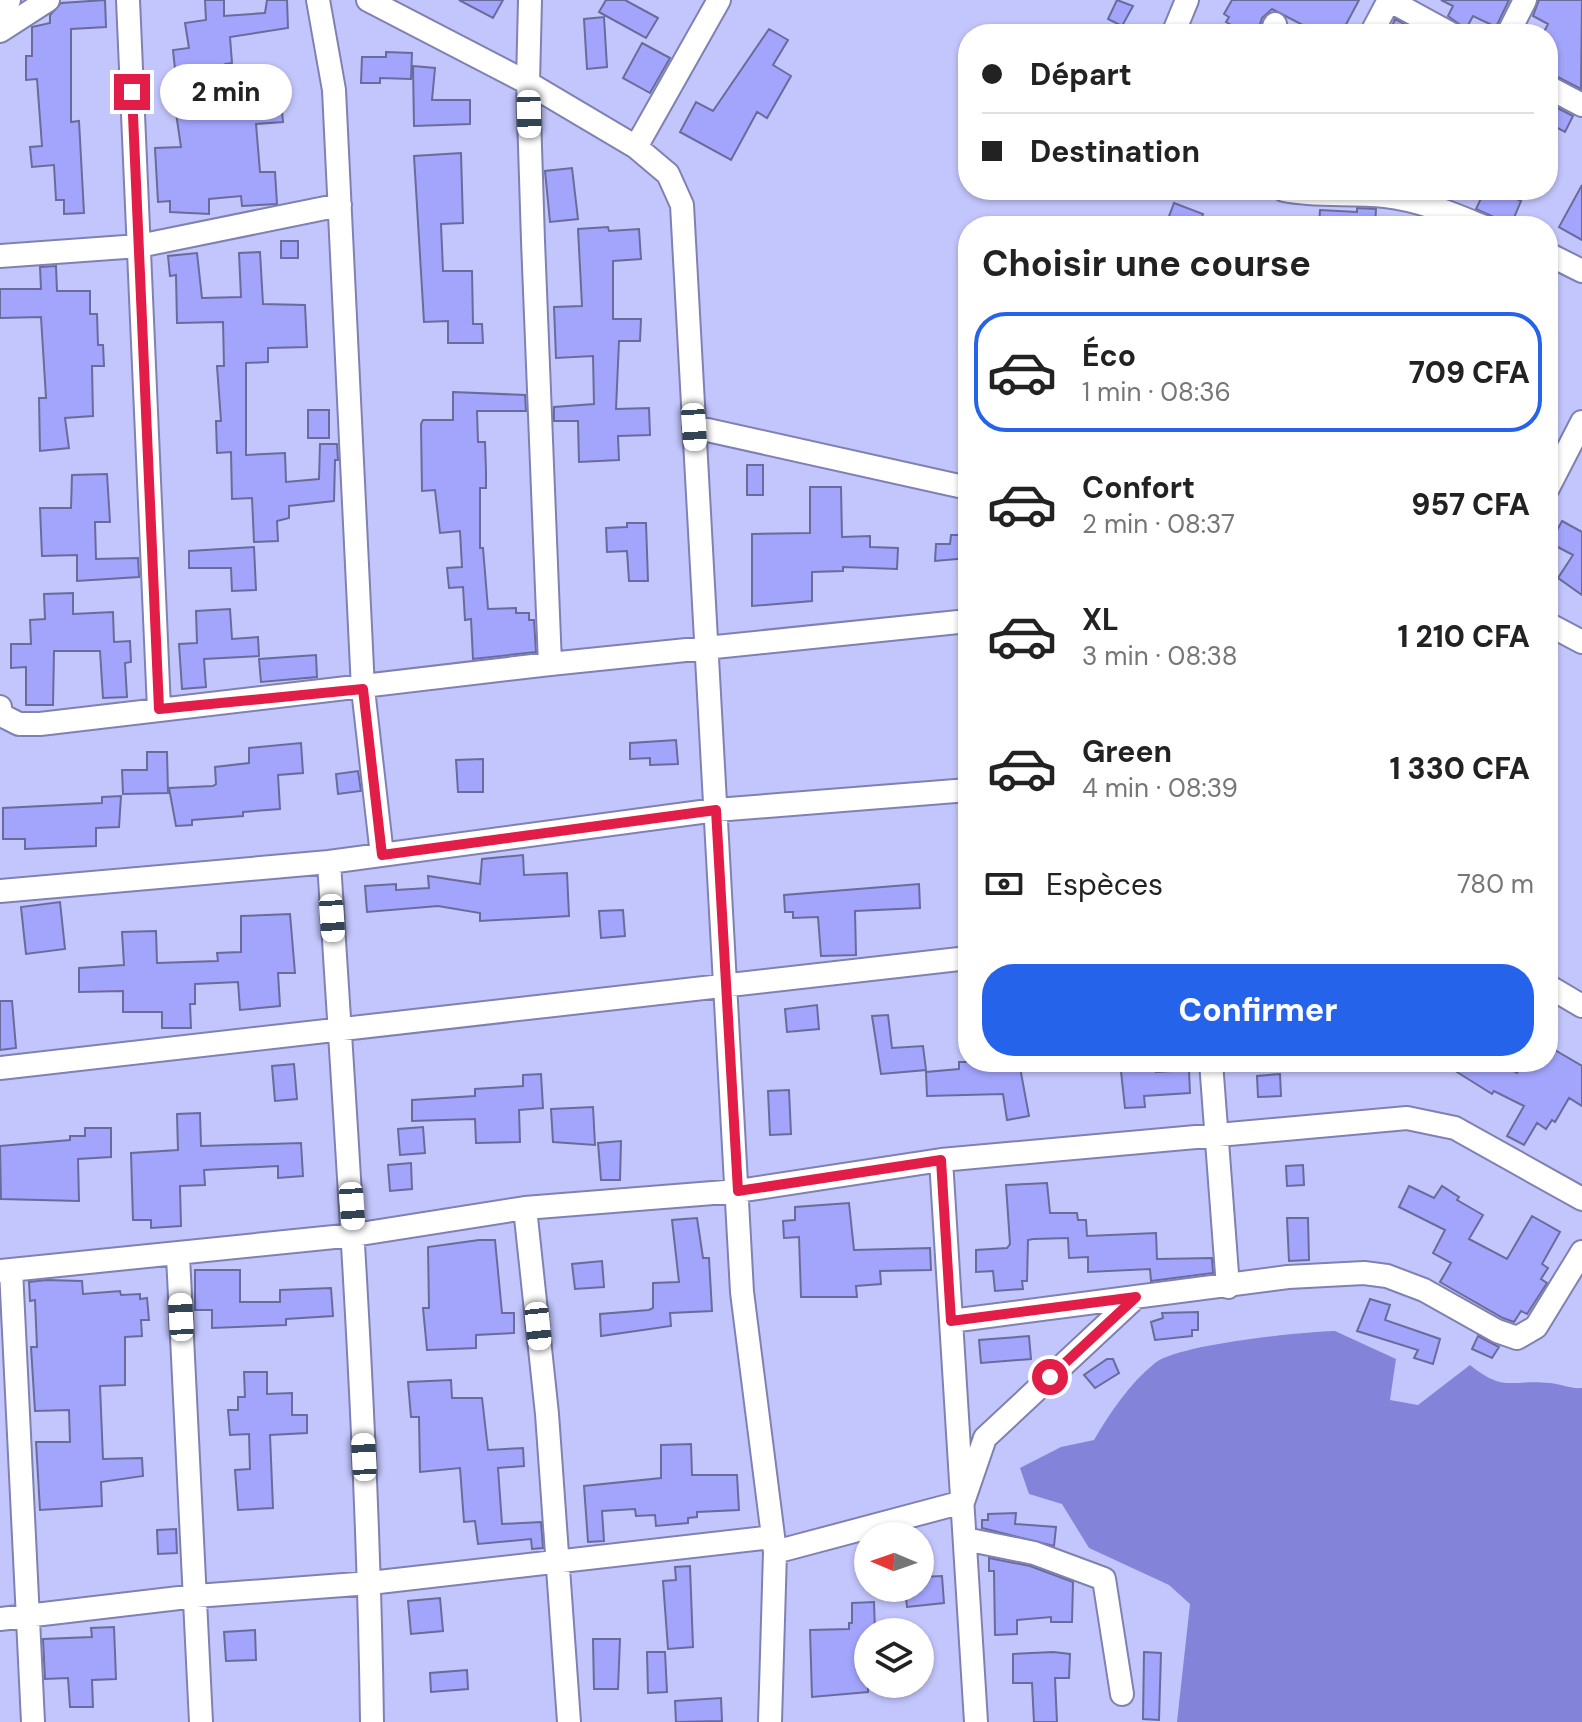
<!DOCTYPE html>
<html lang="fr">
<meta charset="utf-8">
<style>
:root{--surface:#fff;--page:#f2f2f2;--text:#222;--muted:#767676;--line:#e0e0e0;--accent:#2563eb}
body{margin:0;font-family:"DM Sans",sans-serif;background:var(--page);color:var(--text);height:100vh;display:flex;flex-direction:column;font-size:30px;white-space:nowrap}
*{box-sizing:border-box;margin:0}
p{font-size:26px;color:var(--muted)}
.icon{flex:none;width:44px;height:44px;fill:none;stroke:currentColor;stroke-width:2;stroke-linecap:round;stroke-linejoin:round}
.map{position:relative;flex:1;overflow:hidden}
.details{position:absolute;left:958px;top:216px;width:600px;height:856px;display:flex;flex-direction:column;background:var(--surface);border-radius:32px;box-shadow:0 2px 6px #0004}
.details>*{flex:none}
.top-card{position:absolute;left:958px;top:24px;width:600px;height:176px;border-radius:32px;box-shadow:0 2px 6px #0004;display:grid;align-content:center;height:176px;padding:0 24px;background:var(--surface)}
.needle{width:52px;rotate:272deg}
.fabs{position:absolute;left:854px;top:1522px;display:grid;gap:16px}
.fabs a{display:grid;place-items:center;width:80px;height:80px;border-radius:50%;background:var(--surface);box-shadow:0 2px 6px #0004;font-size:40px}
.end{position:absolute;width:36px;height:36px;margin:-18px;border:10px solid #e11d48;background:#fff;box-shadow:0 0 0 4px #fff}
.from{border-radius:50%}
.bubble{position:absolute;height:56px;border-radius:28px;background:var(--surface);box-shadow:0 2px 6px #0004;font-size:26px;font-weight:800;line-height:56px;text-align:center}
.car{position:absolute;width:24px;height:48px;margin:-24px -12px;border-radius:10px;box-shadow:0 0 6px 2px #0007;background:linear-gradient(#fff 24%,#345 0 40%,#fff 0 76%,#345 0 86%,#fff 0)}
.top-card b{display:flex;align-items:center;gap:28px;height:76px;font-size:30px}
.top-card b+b{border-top:2px solid var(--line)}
.top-card i{width:20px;height:20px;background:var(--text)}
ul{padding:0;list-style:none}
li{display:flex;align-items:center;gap:24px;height:120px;margin:0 16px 12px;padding:0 8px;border:4px solid transparent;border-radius:32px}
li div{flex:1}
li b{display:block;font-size:30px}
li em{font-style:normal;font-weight:800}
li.current{border-color:var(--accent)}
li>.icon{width:72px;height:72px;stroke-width:1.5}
h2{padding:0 24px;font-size:36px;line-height:96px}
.pay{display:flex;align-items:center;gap:20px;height:88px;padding:0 24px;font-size:30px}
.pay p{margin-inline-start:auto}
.button{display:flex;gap:16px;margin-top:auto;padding:16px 24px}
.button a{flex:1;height:92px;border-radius:32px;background:var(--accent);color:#fff;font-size:32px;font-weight:800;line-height:92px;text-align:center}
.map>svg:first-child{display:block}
.water{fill:#8384d9}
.building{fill:#a3a5fd;stroke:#696b9a;stroke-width:2}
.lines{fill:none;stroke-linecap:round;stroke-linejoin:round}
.minor-casing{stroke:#7f81b3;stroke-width:26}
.minor{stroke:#fff;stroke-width:22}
.route{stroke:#e11d48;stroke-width:10}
</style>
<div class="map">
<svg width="1582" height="1722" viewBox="0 0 1582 1722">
<rect width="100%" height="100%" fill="#c3c6fc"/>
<path class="water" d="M 1335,1331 L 1396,1359 L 1390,1400 L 1418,1405 L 1470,1365 C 1505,1393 1510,1379 1550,1383 C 1561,1384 1571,1389 1582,1388 L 1582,1722 L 1177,1722 L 1190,1604 L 1169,1585 L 1089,1548 L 1062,1504 L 1029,1494 L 1020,1468 L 1061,1447 L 1094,1440 C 1110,1413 1129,1384 1155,1363 C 1179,1344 1301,1332 1335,1331 Z"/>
<path class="building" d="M 105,0 L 106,27 L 71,29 L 71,122 L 79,121 L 84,213 L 64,214 L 64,200 L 56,200 L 54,165 L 32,167 L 30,147 L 42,146 L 37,79 L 26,80 L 26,56 L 32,56 L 32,27 L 50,23 L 50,15 L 61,3 Z
M 205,0 L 224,0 L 224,16 L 265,13 L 267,0 L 287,0 L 288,28 L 230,37 L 232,63 L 225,64 L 229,105 L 281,101 L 283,122 L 256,124 L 260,172 L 275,172 L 277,204 L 242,206 L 241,196 L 209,199 L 209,214 L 170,212 L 170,201 L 158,202 L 155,148 L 181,147 L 176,113 L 187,111 L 183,68 L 175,69 L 173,50 L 189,48 L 185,23 L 206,20 Z
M 459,0 L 503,0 L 493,18 Z
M 606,0 L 625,0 L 658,18 L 646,38 L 599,12 Z
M 1117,0 L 1133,6 L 1122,26 L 1108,19 Z
M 1232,0 L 1359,0 L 1341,34 L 1320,34 L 1272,9 L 1262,18 L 1257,34 L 1247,34 L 1226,22 L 1229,17 L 1224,14 Z
M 1441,0 L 1509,0 L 1496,27 L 1473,16 L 1466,29 L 1448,16 L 1453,6 Z
M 1539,0 L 1582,0 L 1581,89 L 1548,72 L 1548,34 L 1543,34 L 1548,24 L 1533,16 Z
M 604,17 L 607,67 L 587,69 L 584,19 Z
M 1395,19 L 1422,34 L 1389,34 Z
M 769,29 L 788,40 L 773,65 L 791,76 L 767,118 L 757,112 L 731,160 L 680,132 L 696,102 L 713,111 Z
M 642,43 L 670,58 L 650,93 L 623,78 Z
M 386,52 L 412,53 L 411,79 L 380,78 L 380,83 L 361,83 L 362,57 L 386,57 Z
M 413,66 L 435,68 L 432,100 L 470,100 L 470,124 L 414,126 Z
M 1548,103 L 1573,116 L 1565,132 L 1548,123 Z
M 461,153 L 463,223 L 441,224 L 443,271 L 472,271 L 473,324 L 482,324 L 483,343 L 448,343 L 448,321 L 424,322 L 414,156 Z
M 572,168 L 578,219 L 550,222 L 545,171 Z
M 1582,185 L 1582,240 L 1559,227 Z
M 1485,190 L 1498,190 L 1521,201 L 1511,225 L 1476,209 Z
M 1174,203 L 1203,214 L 1199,226 L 1186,226 L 1168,219 Z
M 1357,208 L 1376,209 L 1375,226 L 1319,226 L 1320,210 L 1357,212 Z
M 608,227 L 609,231 L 639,229 L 641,259 L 613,261 L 613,319 L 641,319 L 640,341 L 619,341 L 616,409 L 649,408 L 650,435 L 618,436 L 619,460 L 579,462 L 578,421 L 554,421 L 554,407 L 594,404 L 593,356 L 556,358 L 554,307 L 582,306 L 578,229 Z
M 281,241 L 298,241 L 298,258 L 281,258 Z
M 260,252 L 263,304 L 305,305 L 307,347 L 268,348 L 268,362 L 246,363 L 246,455 L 285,453 L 286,482 L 319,479 L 320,444 L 337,444 L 338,460 L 335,460 L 334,501 L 289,506 L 289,518 L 277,521 L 278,541 L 254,542 L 252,498 L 232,499 L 231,452 L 217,453 L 216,421 L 221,421 L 217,366 L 224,366 L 223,322 L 177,323 L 176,275 L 170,276 L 168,256 L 197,253 L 202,298 L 241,297 L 239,253 Z
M 56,266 L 57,291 L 90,291 L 90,314 L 97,314 L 98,345 L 103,345 L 104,366 L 92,366 L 93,416 L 65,418 L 69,448 L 40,451 L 39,398 L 46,398 L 41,317 L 0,318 L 0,289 L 41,289 L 40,267 Z
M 453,392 L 525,395 L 526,411 L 477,411 L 478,442 L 485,442 L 486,471 L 486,488 L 480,488 L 480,548 L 483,548 L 488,609 L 516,608 L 516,613 L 529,613 L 529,620 L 534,620 L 536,652 L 473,659 L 471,619 L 465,620 L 463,587 L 449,588 L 447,568 L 462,567 L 460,531 L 440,533 L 435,490 L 422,491 L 421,424 L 423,420 L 453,420 Z
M 308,410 L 329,410 L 329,438 L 308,438 Z
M 747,465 L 763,465 L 763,495 L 747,495 Z
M 107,474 L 110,522 L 95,522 L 96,559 L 138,558 L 139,577 L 77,581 L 77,555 L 42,556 L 40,508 L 71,508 L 72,475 Z
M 810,487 L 841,487 L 842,537 L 870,536 L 870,547 L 898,548 L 897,569 L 843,567 L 843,571 L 812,572 L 812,601 L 752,606 L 752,534 L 810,533 Z
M 1562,521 L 1582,532 L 1582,595 L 1558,578 L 1573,555 L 1550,543 Z
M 627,523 L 646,523 L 648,581 L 629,581 L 627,551 L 607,552 L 606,528 L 627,527 Z
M 951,535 L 968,535 L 968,558 L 935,561 L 936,544 L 950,544 Z
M 254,547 L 256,590 L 232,591 L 231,568 L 189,568 L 189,551 Z
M 73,593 L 73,614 L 113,612 L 114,642 L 130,641 L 131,662 L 125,663 L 127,697 L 103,698 L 100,651 L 54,651 L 53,705 L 26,705 L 26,667 L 11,668 L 11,644 L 31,644 L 30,620 L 45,619 L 44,594 Z
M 230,609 L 232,639 L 258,637 L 259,656 L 204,659 L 206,687 L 182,689 L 179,644 L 197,643 L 196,611 Z
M 316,655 L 317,677 L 261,682 L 259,659 Z
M 676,740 L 678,764 L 650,765 L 650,758 L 630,759 L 630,743 Z
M 301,743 L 303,773 L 278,775 L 280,809 L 243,812 L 243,816 L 192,820 L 192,825 L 176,826 L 169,788 L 213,786 L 216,784 L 215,767 L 249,763 L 249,748 Z
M 147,752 L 167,752 L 168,793 L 123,794 L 122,770 L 147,770 Z
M 483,759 L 483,792 L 458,792 L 456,760 Z
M 358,771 L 361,791 L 338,794 L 336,774 Z
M 121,796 L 119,827 L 96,828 L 96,846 L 25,849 L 25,839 L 3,839 L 3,808 L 102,803 L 102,797 Z
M 523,855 L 524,875 L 567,873 L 569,916 L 480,921 L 480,913 L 438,906 L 367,912 L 365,886 L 396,884 L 396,890 L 429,888 L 428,876 L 480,884 L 482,859 Z
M 919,884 L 920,908 L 855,911 L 856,955 L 821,956 L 818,917 L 793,918 L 793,912 L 785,912 L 784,895 Z
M 60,902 L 65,949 L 26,954 L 21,907 Z
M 623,910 L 625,936 L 601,938 L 599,911 Z
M 290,914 L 295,973 L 278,973 L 280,1006 L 240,1010 L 238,982 L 195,984 L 195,1004 L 190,1004 L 191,1028 L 162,1028 L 162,1012 L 123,1012 L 123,991 L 79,992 L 79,968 L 124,965 L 122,932 L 156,931 L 157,963 L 218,961 L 217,953 L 241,952 L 241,916 Z
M 0,1001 L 12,1001 L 16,1048 L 0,1050 Z
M 817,1005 L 819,1029 L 787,1032 L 785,1009 Z
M 888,1015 L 892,1048 L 923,1046 L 926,1070 L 881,1074 L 872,1016 Z
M 1548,1046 L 1582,1066 L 1582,1106 L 1569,1098 L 1555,1122 L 1552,1120 L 1546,1129 L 1537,1123 L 1524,1145 L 1507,1136 L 1524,1106 L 1494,1091 L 1492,1094 L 1441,1062 L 1496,1062 L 1517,1073 L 1524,1062 L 1548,1062 Z
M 959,1062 L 1019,1062 L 1029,1116 L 1007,1120 L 1003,1094 L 927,1096 L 926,1072 L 959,1069 Z
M 1120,1062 L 1155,1062 L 1156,1072 L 1189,1070 L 1190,1093 L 1144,1096 L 1145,1107 L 1125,1108 Z
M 294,1064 L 297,1099 L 275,1101 L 272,1066 Z
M 541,1074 L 543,1108 L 519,1110 L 520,1142 L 476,1143 L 475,1119 L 412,1121 L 412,1100 L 475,1096 L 475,1089 L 523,1086 L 523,1075 Z
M 1280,1074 L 1281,1096 L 1258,1097 L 1257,1076 Z
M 789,1090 L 791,1134 L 770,1135 L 768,1091 Z
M 593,1107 L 595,1145 L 553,1142 L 551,1109 Z
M 200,1113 L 201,1146 L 301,1143 L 303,1176 L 278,1178 L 278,1166 L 204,1170 L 205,1185 L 180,1186 L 181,1226 L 151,1228 L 151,1220 L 133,1220 L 131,1153 L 178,1150 L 177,1114 Z
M 423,1127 L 425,1153 L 400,1155 L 398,1129 Z
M 85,1128 L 111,1128 L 111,1157 L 78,1159 L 79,1201 L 1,1199 L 0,1146 L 70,1140 L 70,1136 L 85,1136 Z
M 621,1141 L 620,1180 L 601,1180 L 598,1143 Z
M 411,1163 L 412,1189 L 390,1191 L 388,1165 Z
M 1303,1165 L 1304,1185 L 1287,1186 L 1286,1166 Z
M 1047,1183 L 1050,1213 L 1077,1213 L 1078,1220 L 1086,1220 L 1087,1236 L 1156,1233 L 1157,1259 L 1212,1258 L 1213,1273 L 1151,1281 L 1150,1269 L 1088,1272 L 1088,1257 L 1069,1258 L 1068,1238 L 1033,1239 L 1028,1240 L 1027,1281 L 1022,1281 L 1023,1289 L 995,1291 L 993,1271 L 976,1272 L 976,1250 L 1007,1248 L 1010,1244 L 1006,1185 Z
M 1409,1186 L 1434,1198 L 1442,1186 L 1459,1197 L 1457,1200 L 1483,1215 L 1469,1239 L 1507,1259 L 1532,1216 L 1560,1232 L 1542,1264 L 1548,1268 L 1541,1279 L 1547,1283 L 1527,1314 L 1521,1311 L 1514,1322 L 1503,1318 L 1440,1282 L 1451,1263 L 1433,1253 L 1445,1230 L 1399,1207 Z
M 849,1203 L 854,1250 L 930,1248 L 931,1270 L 880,1271 L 881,1284 L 856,1286 L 857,1297 L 801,1297 L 799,1237 L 784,1238 L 783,1221 L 795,1220 L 795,1207 Z
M 697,1218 L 703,1258 L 709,1258 L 712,1311 L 670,1313 L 671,1326 L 601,1336 L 600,1314 L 649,1310 L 653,1308 L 653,1283 L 679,1282 L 672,1220 Z
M 1287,1218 L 1308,1218 L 1309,1260 L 1289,1261 Z
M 479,1240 L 495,1240 L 502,1313 L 514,1313 L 514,1333 L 476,1335 L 476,1348 L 427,1350 L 423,1308 L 429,1308 L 428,1247 Z
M 602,1261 L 604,1287 L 575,1289 L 572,1264 Z
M 195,1270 L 240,1270 L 240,1302 L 280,1302 L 280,1290 L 331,1288 L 333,1316 L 286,1319 L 286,1325 L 212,1328 L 212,1310 L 195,1310 Z
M 46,1280 L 82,1281 L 83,1294 L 120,1291 L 121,1295 L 140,1294 L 140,1299 L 147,1298 L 149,1320 L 141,1320 L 142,1336 L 125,1337 L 125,1385 L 100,1386 L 103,1459 L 142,1458 L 143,1476 L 101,1482 L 102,1506 L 40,1510 L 36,1442 L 70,1442 L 69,1410 L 35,1411 L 31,1347 L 37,1347 L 35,1300 L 30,1301 L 29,1282 Z
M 1370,1299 L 1390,1305 L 1385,1320 L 1440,1339 L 1433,1364 L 1414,1358 L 1418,1350 L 1357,1331 Z
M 1198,1312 L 1198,1330 L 1192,1330 L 1192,1336 L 1155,1340 L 1151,1322 L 1163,1318 L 1162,1313 Z
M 1029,1336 L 1031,1359 L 981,1363 L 979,1340 Z
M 1478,1336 L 1499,1347 L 1492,1358 L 1472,1349 Z
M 1107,1359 L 1113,1359 L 1119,1373 L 1095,1388 L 1084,1375 Z
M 244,1372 L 267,1372 L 267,1394 L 292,1393 L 292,1415 L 307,1415 L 307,1433 L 270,1435 L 273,1508 L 238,1510 L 235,1470 L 250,1469 L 249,1434 L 230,1435 L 228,1410 L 238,1410 L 238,1397 L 245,1397 Z
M 451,1380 L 452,1398 L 482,1398 L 488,1450 L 523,1448 L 524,1466 L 498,1468 L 502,1524 L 541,1522 L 543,1548 L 532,1549 L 531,1539 L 478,1544 L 475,1521 L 464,1522 L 460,1468 L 420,1472 L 419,1417 L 411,1417 L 408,1382 Z
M 691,1444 L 692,1475 L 737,1475 L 739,1510 L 697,1512 L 697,1517 L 688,1518 L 688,1523 L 656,1526 L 655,1515 L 636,1516 L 635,1509 L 602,1511 L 604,1541 L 588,1542 L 584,1486 L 661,1478 L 661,1445 Z
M 1016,1513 L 1015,1524 L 1056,1527 L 1054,1546 L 982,1528 L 982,1520 L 988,1520 L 988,1514 Z
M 176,1529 L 177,1553 L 158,1554 L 157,1530 Z
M 989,1558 L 1030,1566 L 1073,1582 L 1072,1622 L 1051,1622 L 1051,1617 L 1017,1620 L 1017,1634 L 995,1635 L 994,1571 L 989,1571 Z
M 690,1566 L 693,1647 L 668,1649 L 663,1581 L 676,1580 L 675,1567 Z
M 942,1576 L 944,1603 L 907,1607 L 905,1588 L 920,1588 L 920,1577 Z
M 440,1598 L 443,1631 L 411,1634 L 408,1601 Z
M 874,1602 L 875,1632 L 868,1632 L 868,1692 L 812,1697 L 810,1630 L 849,1629 L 849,1623 L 852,1623 L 852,1603 Z
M 114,1627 L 116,1679 L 92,1680 L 93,1707 L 70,1707 L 68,1678 L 45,1679 L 43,1639 L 92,1637 L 91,1628 Z
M 255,1630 L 256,1660 L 226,1661 L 224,1632 Z
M 593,1639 L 620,1639 L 618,1689 L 594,1689 Z
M 647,1652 L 665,1652 L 667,1692 L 648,1693 Z
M 1053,1652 L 1070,1654 L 1069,1678 L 1055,1678 L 1057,1722 L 1034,1722 L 1032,1683 L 1013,1683 L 1013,1654 Z
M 1144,1652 L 1161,1653 L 1159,1720 L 1143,1719 Z
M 467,1670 L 468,1689 L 431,1692 L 430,1673 Z
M 721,1698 L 722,1721 L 676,1722 L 675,1701 Z"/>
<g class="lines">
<g class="minor-casing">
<path id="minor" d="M 128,0 L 159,709
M 318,0 L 334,90 L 363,689 L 382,855
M 368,0 L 528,83 L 636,147 L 668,174 L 682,205 L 742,1292 L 775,1552 L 770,1722
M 530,0 L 528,83 L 533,241 L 550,664
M 0,16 L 9,0
M 0,31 L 48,0
M 1173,34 L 1187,0
M 1271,34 L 1275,24
M 1371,34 L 1389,0 L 1451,34
M 1508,34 L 1525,0
M 1548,87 L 1582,105
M 636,147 L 719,0
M 1284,190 C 1318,197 1351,192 1385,196 C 1420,200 1450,213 1482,226
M 1548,254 L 1582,271
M 0,256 L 139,246 L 340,205
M 694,427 L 968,488
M 1548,488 L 1582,422
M 1548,624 L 1582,642
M 0,707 L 1,715 L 19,724 L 40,724 L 550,664 L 968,621
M 329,862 C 347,1148 368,1435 372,1722
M 0,891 L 329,862 L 716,810 L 968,790
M 1548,986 L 1582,1006
M 1211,1062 L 1228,1287
M 0,1068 L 968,958
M 941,1160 L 976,1722
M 525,1208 L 547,1414 L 569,1722
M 178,1256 L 201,1722
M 11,1270 L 33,1722
M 0,1271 L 354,1235 L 525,1208 L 738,1191 L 941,1160 L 1407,1118 L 1455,1128 L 1582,1199
M 951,1321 L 1288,1277 L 1364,1273 L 1387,1276 L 1424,1290 L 1497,1331 L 1517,1338 L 1536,1327 L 1582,1252
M 965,1539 L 1034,1553 L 1104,1579 L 1122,1694
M 775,1552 L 963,1502 L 985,1438 L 1136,1297
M 0,1619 L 196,1596 L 370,1583 L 773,1537"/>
</g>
<use href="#minor" class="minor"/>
</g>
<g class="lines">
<path class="route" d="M 132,92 L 159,709 L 363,689 L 382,855 L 716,810 L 738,1191 L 941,1160 L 951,1321 L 1136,1297 L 1050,1377"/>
</g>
</svg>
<div class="fabs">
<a><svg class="needle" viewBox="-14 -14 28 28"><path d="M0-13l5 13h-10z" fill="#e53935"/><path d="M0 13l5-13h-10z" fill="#767676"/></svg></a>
<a><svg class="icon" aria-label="layers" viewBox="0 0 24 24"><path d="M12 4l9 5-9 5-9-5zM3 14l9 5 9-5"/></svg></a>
</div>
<i class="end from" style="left:1050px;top:1377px"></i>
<i class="end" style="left:132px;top:92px"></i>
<div class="bubble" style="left:160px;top:64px;width:132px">2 min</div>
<i class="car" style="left:529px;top:114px;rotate:179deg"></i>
<i class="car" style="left:694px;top:427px;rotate:176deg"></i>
<i class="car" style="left:332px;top:918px;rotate:176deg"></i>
<i class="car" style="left:352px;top:1206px;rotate:176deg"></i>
<i class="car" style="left:181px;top:1317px;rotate:357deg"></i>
<i class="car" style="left:538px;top:1326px;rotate:174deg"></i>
<i class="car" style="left:364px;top:1457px;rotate:357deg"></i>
<div class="top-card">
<b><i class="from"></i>Départ</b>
<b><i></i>Destination</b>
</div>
<section class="details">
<h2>Choisir une course</h2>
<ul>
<li class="current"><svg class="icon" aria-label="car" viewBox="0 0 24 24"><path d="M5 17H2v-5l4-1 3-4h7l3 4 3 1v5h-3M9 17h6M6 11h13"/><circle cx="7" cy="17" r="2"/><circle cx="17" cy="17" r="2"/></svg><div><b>Éco</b><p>1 min · 08:36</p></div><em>709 CFA</em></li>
<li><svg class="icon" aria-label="car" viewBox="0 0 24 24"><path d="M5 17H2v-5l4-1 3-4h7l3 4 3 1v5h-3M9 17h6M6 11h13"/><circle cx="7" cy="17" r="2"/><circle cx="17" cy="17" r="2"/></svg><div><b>Confort</b><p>2 min · 08:37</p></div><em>957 CFA</em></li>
<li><svg class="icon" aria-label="car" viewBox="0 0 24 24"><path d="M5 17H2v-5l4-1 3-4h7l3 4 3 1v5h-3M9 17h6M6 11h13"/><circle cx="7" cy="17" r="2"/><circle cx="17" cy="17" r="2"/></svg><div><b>XL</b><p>3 min · 08:38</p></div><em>1 210 CFA</em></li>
<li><svg class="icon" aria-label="car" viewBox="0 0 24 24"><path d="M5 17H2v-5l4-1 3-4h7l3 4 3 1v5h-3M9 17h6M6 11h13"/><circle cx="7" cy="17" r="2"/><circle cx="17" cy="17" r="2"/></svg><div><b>Green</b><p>4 min · 08:39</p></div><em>1 330 CFA</em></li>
</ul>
<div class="pay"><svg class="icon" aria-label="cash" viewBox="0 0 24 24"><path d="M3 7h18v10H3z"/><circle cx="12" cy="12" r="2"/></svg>Espèces<p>780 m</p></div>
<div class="button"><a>Confirmer</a></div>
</section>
</div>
